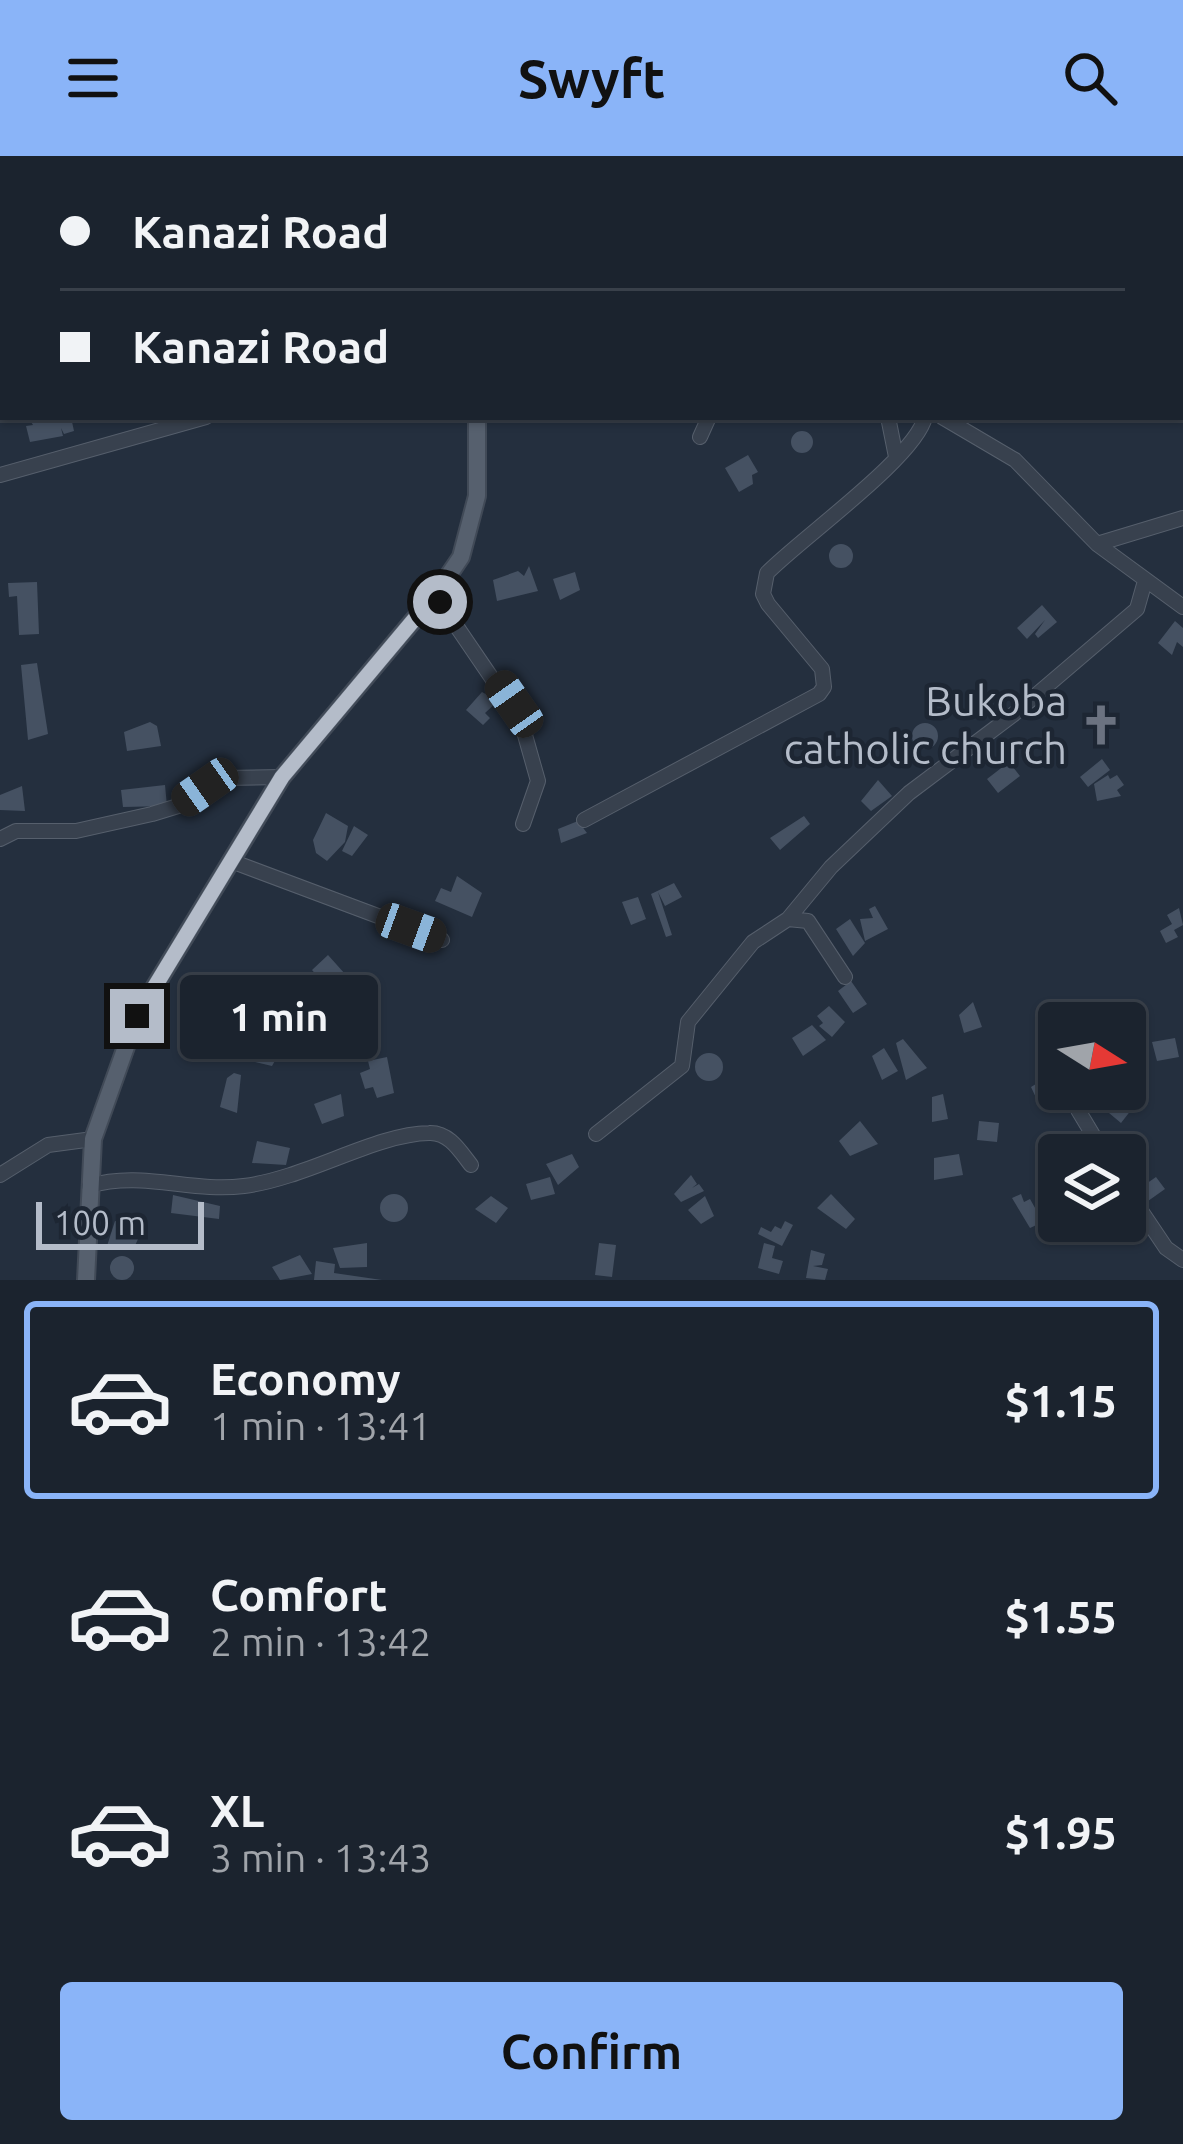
<!DOCTYPE html>
<meta charset="utf-8">
<style>
:root{--surface:#1b232e;--page:#242b36;--text:#f1f3f6;--muted:#a0a4aa;--line:#39404a;--accent:#8ab4f8}
body{margin:0;font-family:Ubuntu,sans-serif;background:var(--page);color:var(--text);height:100vh;display:flex;flex-direction:column;font-size:45px;white-space:nowrap}
*{box-sizing:border-box;margin:0}
p{font-size:39px;color:var(--muted)}
.icon{flex:none;width:66px;height:66px;fill:none;stroke:currentColor;stroke-width:2;stroke-linecap:round;stroke-linejoin:round}
.map{position:relative;height:1124px;overflow:hidden}
.details{display:flex;flex-direction:column;background:var(--surface);flex:1}
.details>*{flex:none}
.guide{position:absolute;left:0px;top:0px;width:1185px;height:264px;box-shadow:0 3px 9px #0004,0 0 0 3px var(--line);display:grid;align-content:center;height:264px;padding:0 60px;background:var(--surface)}
.needle{width:78px;rotate:101deg}
.controls{position:absolute;left:1038px;top:846px;display:grid;gap:24px}
.controls a{display:grid;place-items:center;width:108px;height:108px;border-radius:12px;background:var(--surface);box-shadow:0 3px 9px #0004,0 0 0 3px var(--line);font-size:60px}
.scale{position:absolute;left:36px;bottom:30px;width:168px;box-sizing:border-box;padding-left:12px;border:6px solid #b4bcc9;border-top:0;font-size:33px;line-height:42px;white-space:nowrap;color:#b4bcc9;-webkit-text-stroke:9px #1d2633;paint-order:stroke}
.end{position:absolute;width:54px;height:54px;margin:-27px;border:15px solid #b4bcc9;background:#111;box-shadow:0 0 0 6px #111}
.from{border-radius:50%}
.bubble{position:absolute;height:84px;border-radius:12px;background:var(--surface);box-shadow:0 3px 9px #0004,0 0 0 3px var(--line);font-size:39px;font-weight:700;line-height:84px;text-align:center}
.car{position:absolute;width:36px;height:72px;margin:-36px -18px;border-radius:15px;box-shadow:0 0 9px 3px #0007;background:linear-gradient(#222 24%,#8ab4d8 0 40%,#222 0 76%,#8ab4d8 0 86%,#222 0)}
.guide b{display:flex;align-items:center;gap:42px;height:114px;font-size:45px}
.guide b+b{border-top:3px solid var(--line)}
.guide i{width:30px;height:30px;background:var(--text)}
ul{padding:21px 0 0;list-style:none}
li{display:flex;align-items:center;gap:36px;height:198px;margin:0 24px 18px;padding:0 36px;border:6px solid transparent;border-radius:12px}
li div{flex:1}
li b{display:block;font-size:45px}
li em{font-style:normal;font-weight:700}
li.on{border-color:var(--accent)}
li>.icon{width:108px;height:108px;stroke-width:1.5}
.button{display:flex;gap:24px;margin-top:auto;padding:24px 60px}
.button a{flex:1;height:138px;border-radius:12px;background:var(--accent);color:#111;font-size:48px;font-weight:700;line-height:138px;text-align:center}
header{display:flex;justify-content:space-between;align-items:center;height:156px;padding:0 60px;background:var(--accent);color:#111;font-size:54px;font-weight:700}
.map>svg:first-child{display:block}
.building{fill:#455162}
.lines{fill:none;stroke-linecap:round;stroke-linejoin:round}
.minor-casing{stroke:#565f6c;stroke-width:16}
.major-casing{stroke:#414a57;stroke-width:20}
.minor{stroke:#38414e;stroke-width:14}
.major{stroke:#56606e;stroke-width:16}
.route{stroke:#b4bcc9;stroke-width:15}
.labels{text-anchor:middle;stroke-width:9;stroke-linejoin:round;paint-order:stroke}
.poi-label{font-size:42px;fill:#b4bcc9;stroke:#1d2633;text-anchor:end}
</style>
<header><svg class="icon" aria-label="menu" viewBox="0 0 24 24"><path d="M4 6h16M4 12h16M4 18h16"/></svg>Swyft<svg class="icon" aria-label="search" viewBox="0 0 24 24"><circle cx="10" cy="10" r="6"/><path d="M15 15l6 6"/></svg></header>
<div class="map">
<svg width="1183" height="1124" viewBox="0 0 1183 1124">
<rect width="100%" height="100%" fill="#242f3e"/>
<path class="building" d="M 28,261 L 71,261 L 74,275 L 64,278 L 61,272 L 63,280 L 30,286 L 26,270 L 33,269 Z
M791 286a11 11 0 1 1 22 0a11 11 0 1 1-22 0Z
M 748,299 L 758,316 L 752,319 L 753,328 L 739,336 L 725,312 Z
M829 400a12 12 0 1 1 24 0a12 12 0 1 1-24 0Z
M 529,410 L 538,435 L 497,445 L 493,424 L 518,415 L 524,420 Z
M 575,416 L 580,434 L 560,444 L 553,423 Z
M 37,426 L 39,478 L 19,479 L 17,440 L 9,441 L 8,427 Z
M 1042,449 L 1057,466 L 1038,482 L 1035,478 L 1045,464 L 1027,483 L 1017,472 Z
M 1175,465 L 1183,472 L 1183,491 L 1177,486 L 1172,499 L 1158,487 Z
M 37,507 L 48,578 L 28,584 L 21,509 Z
M 482,536 L 498,545 L 485,557 L 490,562 L 483,569 L 466,554 Z
M 150,566 L 157,570 L 161,590 L 127,595 L 124,576 Z
M912 580a13 13 0 1 1 26 0a13 13 0 1 1-26 0Z
M 1102,603 L 1110,614 L 1088,631 L 1080,621 Z
M 1009,606 L 1020,620 L 998,637 L 987,623 Z
M 1108,619 L 1110,623 L 1117,619 L 1124,629 L 1117,634 L 1121,640 L 1097,645 L 1094,628 Z
M 878,624 L 892,640 L 871,655 L 861,645 Z
M 165,629 L 167,650 L 123,651 L 121,634 Z
M 22,630 L 25,655 L 0,654 L 0,639 Z
M 326,657 L 348,670 L 345,686 L 327,705 L 316,697 L 313,684 Z
M 804,660 L 810,668 L 780,694 L 770,682 Z
M 578,665 L 587,677 L 561,687 L 558,673 Z
M 354,670 L 368,679 L 352,700 L 342,695 Z
M 457,720 L 482,737 L 472,761 L 435,745 L 441,732 L 451,736 Z
M 674,727 L 682,741 L 665,750 L 658,736 L 672,779 L 666,781 L 651,738 Z
M 638,741 L 646,763 L 631,769 L 622,746 Z
M 875,750 L 888,773 L 865,785 L 860,763 L 873,762 L 869,753 Z
M 1179,752 L 1183,769 L 1174,774 L 1178,781 L 1166,787 L 1160,775 L 1172,768 L 1167,759 Z
M 850,763 L 865,787 L 853,800 L 836,773 Z
M 328,799 L 354,828 L 301,876 L 283,856 L 291,849 L 298,857 L 327,831 L 312,814 Z
M 851,825 L 867,848 L 853,857 L 838,835 Z
M 973,846 L 982,871 L 964,877 L 959,859 Z
M 829,850 L 845,866 L 832,881 L 819,870 L 823,867 L 817,860 Z
M 191,853 L 216,863 L 213,880 L 185,868 Z
M 812,869 L 826,884 L 803,900 L 792,882 Z
M 1175,882 L 1179,901 L 1157,905 L 1152,886 Z
M 903,883 L 927,912 L 906,924 L 896,887 Z
M 256,886 L 281,894 L 272,910 L 247,904 Z
M 884,892 L 898,915 L 882,924 L 872,900 Z
M695 911a14 14 0 1 1 28 0a14 14 0 1 1-28 0Z
M 387,901 L 394,937 L 377,942 L 373,931 L 365,933 L 360,917 L 370,913 L 368,905 Z
M 234,917 L 241,919 L 237,957 L 220,951 L 227,922 Z
M 1049,920 L 1058,934 L 1038,946 L 1031,931 Z
M 341,938 L 344,960 L 322,968 L 314,948 Z
M 943,938 L 948,963 L 932,966 L 932,941 Z
M 1123,939 L 1135,949 L 1121,967 L 1109,957 Z
M 860,965 L 878,988 L 850,1000 L 839,985 Z
M 979,965 L 999,967 L 997,986 L 977,984 Z
M 257,985 L 290,992 L 286,1009 L 252,1007 Z
M 572,998 L 579,1011 L 558,1029 L 546,1008 Z
M 959,998 L 963,1019 L 934,1024 L 934,1002 Z
M 691,1019 L 697,1028 L 692,1032 L 699,1028 L 704,1035 L 681,1046 L 674,1038 Z
M 550,1021 L 555,1038 L 531,1044 L 526,1028 Z
M 1156,1021 L 1165,1033 L 1141,1050 L 1130,1036 L 1139,1025 L 1143,1030 Z
M380 1052a14 14 0 1 1 28 0a14 14 0 1 1-28 0Z
M 831,1038 L 855,1063 L 846,1073 L 817,1052 Z
M 1021,1038 L 1024,1046 L 1030,1043 L 1043,1066 L 1030,1072 L 1012,1042 Z
M 173,1039 L 220,1050 L 219,1063 L 171,1057 Z
M 491,1040 L 508,1052 L 496,1067 L 475,1053 Z
M 705,1040 L 714,1060 L 701,1068 L 688,1054 Z
M 115,1065 L 144,1070 L 133,1094 L 107,1090 Z
M 785,1065 L 793,1069 L 782,1090 L 758,1078 L 761,1071 L 771,1076 L 775,1070 L 781,1073 Z
M 367,1087 L 367,1111 L 340,1112 L 333,1092 Z
M 599,1087 L 616,1089 L 612,1121 L 595,1119 Z
M 764,1087 L 775,1090 L 772,1102 L 783,1105 L 779,1118 L 758,1112 Z
M 811,1094 L 825,1098 L 822,1109 L 813,1110 L 828,1113 L 825,1124 L 806,1122 Z
M 300,1099 L 312,1118 L 280,1124 L 272,1111 Z
M110 1112a12 12 0 1 1 24 0a12 12 0 1 1-24 0Z
M 316,1105 L 335,1108 L 334,1117 L 382,1124 L 314,1124 Z"/>
<g class="lines">
<g class="minor-casing">
<path id="minor" d="M 117,0 L 118,3
M 297,0 L 297,3
M 740,0 L 740,3
M 1099,0 L 1100,3
M 919,3 L 925,0
M 888,261 L 896,301
M 942,261 L 1015,304 L 1097,388 L 1183,451
M 700,281 L 709,261
M 0,319 L 206,261
M 1097,388 L 1183,362
M 438,435 L 440,446 L 521,565 L 538,625 L 523,668
M 584,664 L 819,538 L 824,531 L 822,513 L 768,448 L 763,438 L 767,417 C 800,383 916,301 925,261
M 0,683 L 16,675 L 76,675 L 152,658 L 178,650 L 223,622 L 282,621
M 231,705 L 442,784
M 788,763 L 831,711 L 909,637 L 1014,558 L 1137,453 L 1145,425
M 1078,954 L 1105,999
M 596,978 L 682,910 L 688,866 L 753,786 L 788,763 L 808,765 L 845,821
M 0,1019 L 48,989 L 93,983
M 89,1030 C 142,1014 191,1037 244,1030 C 307,1022 375,978 429,977 C 449,976 460,995 471,1009
M 1125,1031 L 1166,1092 L 1183,1104"/>
</g>
<g class="major-casing">
<path id="major" d="M 510,3 L 510,0
M 86,1124 L 93,983 L 137,860 L 282,621 L 438,435 L 461,401 L 477,340 L 477,261"/>
</g>
<use href="#minor" class="minor"/>
<use href="#major" class="major"/>
</g>
<g class="lines">
<path class="route" d="M 137,860 L 282,621 L 438,435 L 440,446"/>
</g>
<defs>
<g id="church-bare" transform="scale(3.24)"><path d="M-1.2-6h2.4v3.5h3.3v2.4h-3.3V6h-2.4V-.1h-3.3v-2.4h3.3Z" fill="#6b7280" stroke="#1d2633" stroke-width="2.5" paint-order="stroke"/></g>
</defs>
<g fill-rule="evenodd">
<use href="#church-bare" x="1101" y="569"/>
</g>
<g class="labels">
<g class="poi-label">
<text x="1067" y="560">Bukoba<tspan x="1067" dy="48">catholic church</tspan></text>
</g>
</g>
</svg>
<div class="controls">
<a><svg class="needle" viewBox="-14 -14 28 28"><path d="M0-13l5 13h-10z" fill="#e53935"/><path d="M0 13l5-13h-10z" fill="#a0a4aa"/></svg></a>
<a><svg class="icon" aria-label="layers" viewBox="0 0 24 24"><path d="M12 4l9 5-9 5-9-5zM3 14l9 5 9-5"/></svg></a>
</div>
<div class="scale">100 m</div>
<i class="end from" style="left:440px;top:446px"></i>
<i class="end" style="left:137px;top:860px"></i>
<div class="bubble" style="left:180px;top:819px;width:198px">1 min</div>
<i class="car" style="left:514px;top:548px;rotate:325deg"></i>
<i class="car" style="left:205px;top:631px;rotate:235deg"></i>
<i class="car" style="left:411px;top:772px;rotate:110deg"></i>
<div class="guide">
<b><i class="from"></i>Kanazi Road</b>
<b><i></i>Kanazi Road</b>
</div>
</div>
<section class="details">
<ul>
<li class="on"><svg class="icon" aria-label="car" viewBox="0 0 24 24"><path d="M5 17H2v-5l4-1 3-4h7l3 4 3 1v5h-3M9 17h6M6 11h13"/><circle cx="7" cy="17" r="2"/><circle cx="17" cy="17" r="2"/></svg><div><b>Economy</b><p>1 min · 13:41</p></div><em>$1.15</em></li>
<li><svg class="icon" aria-label="car" viewBox="0 0 24 24"><path d="M5 17H2v-5l4-1 3-4h7l3 4 3 1v5h-3M9 17h6M6 11h13"/><circle cx="7" cy="17" r="2"/><circle cx="17" cy="17" r="2"/></svg><div><b>Comfort</b><p>2 min · 13:42</p></div><em>$1.55</em></li>
<li><svg class="icon" aria-label="car" viewBox="0 0 24 24"><path d="M5 17H2v-5l4-1 3-4h7l3 4 3 1v5h-3M9 17h6M6 11h13"/><circle cx="7" cy="17" r="2"/><circle cx="17" cy="17" r="2"/></svg><div><b>XL</b><p>3 min · 13:43</p></div><em>$1.95</em></li>
</ul>
<div class="button"><a>Confirm</a></div>
</section>
